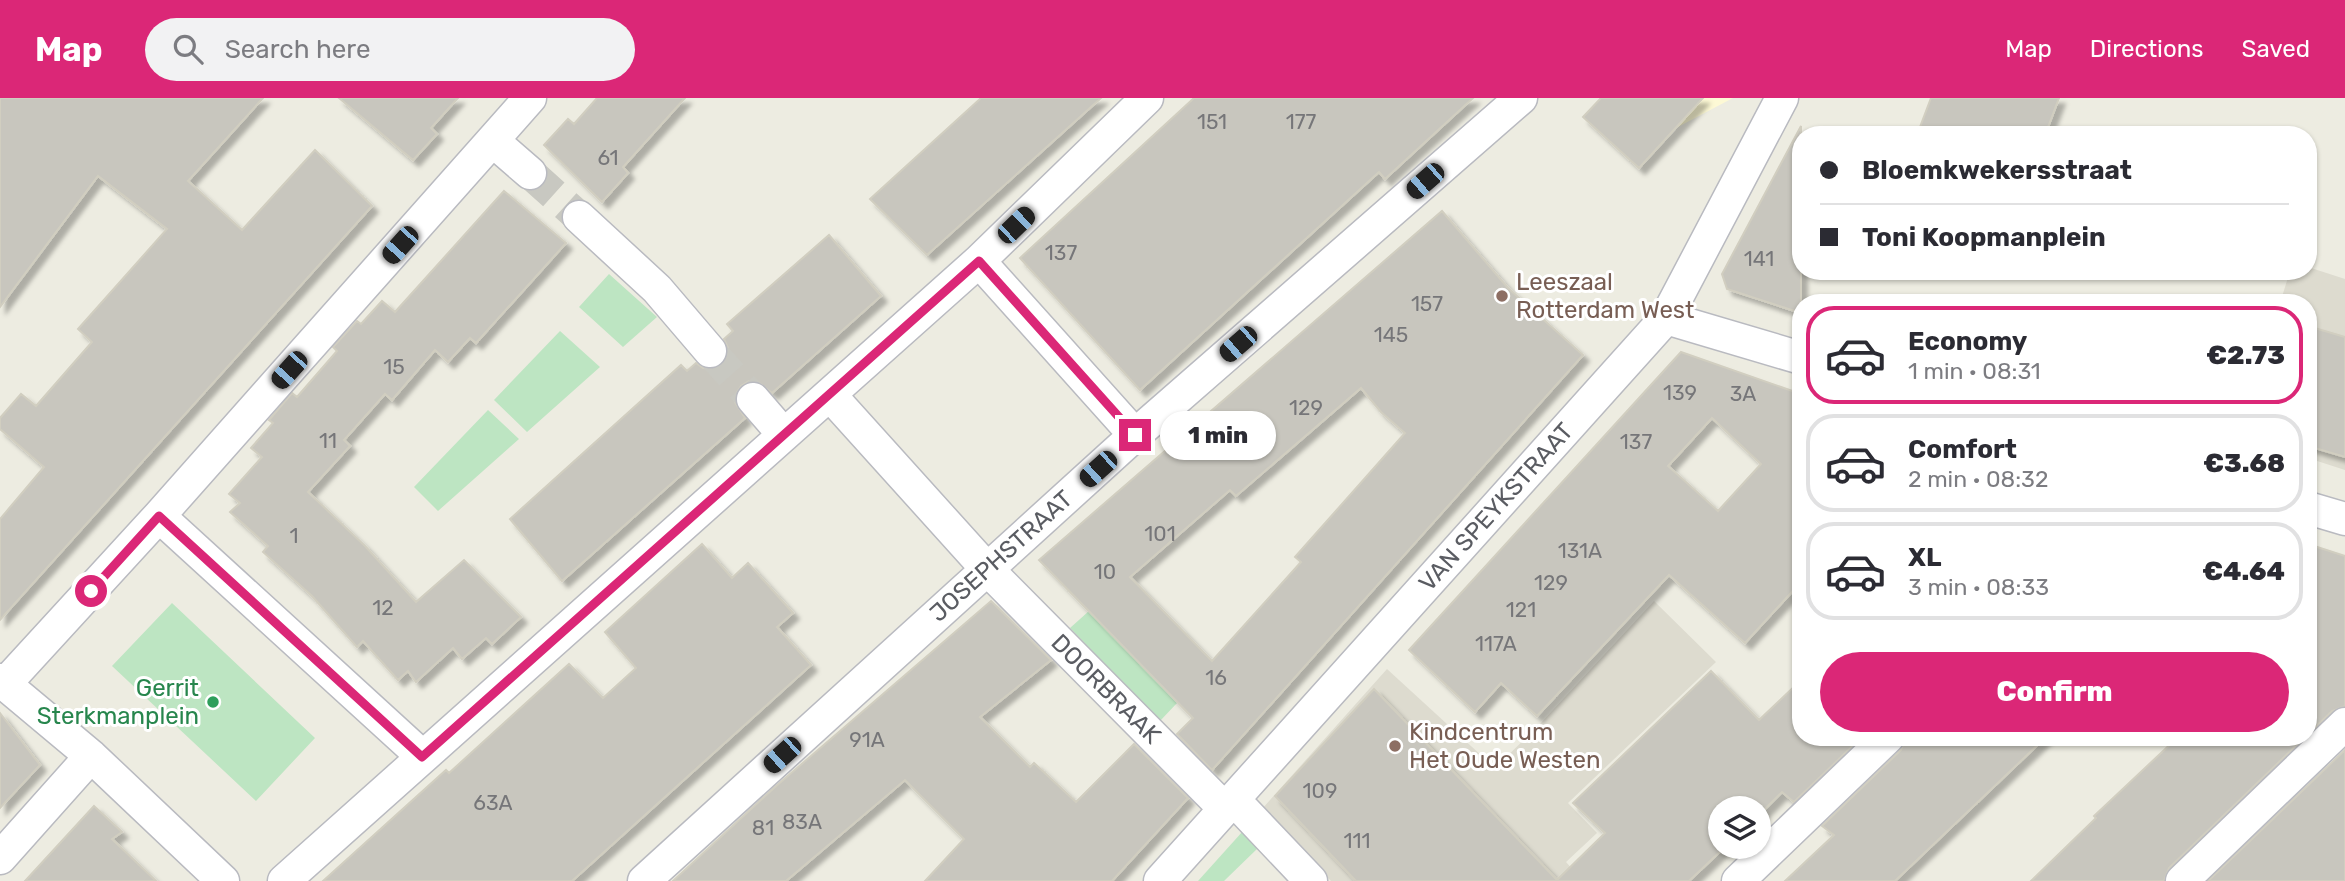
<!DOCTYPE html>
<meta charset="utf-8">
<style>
:root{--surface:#fff;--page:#f2f2f3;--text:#2b2b33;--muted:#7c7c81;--line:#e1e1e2;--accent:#db2777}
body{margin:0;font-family:Rubik,sans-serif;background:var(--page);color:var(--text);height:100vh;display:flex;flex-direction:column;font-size:26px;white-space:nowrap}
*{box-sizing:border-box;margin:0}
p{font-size:23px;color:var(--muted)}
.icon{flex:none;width:38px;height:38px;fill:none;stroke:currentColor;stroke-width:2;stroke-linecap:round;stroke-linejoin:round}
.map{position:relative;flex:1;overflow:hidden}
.sheet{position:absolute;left:1792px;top:196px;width:525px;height:452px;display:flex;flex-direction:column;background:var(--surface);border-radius:28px;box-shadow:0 2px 5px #0004}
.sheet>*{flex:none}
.top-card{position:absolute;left:1792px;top:28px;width:525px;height:154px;border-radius:28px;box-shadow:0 2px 5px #0004;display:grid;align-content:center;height:154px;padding:0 28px;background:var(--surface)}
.buttons{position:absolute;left:1708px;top:698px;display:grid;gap:14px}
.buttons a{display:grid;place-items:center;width:63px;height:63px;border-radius:50%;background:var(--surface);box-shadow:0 2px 5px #0004;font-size:35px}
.end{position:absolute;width:32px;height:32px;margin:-16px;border:9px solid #db2777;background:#fff;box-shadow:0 0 0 4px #fff}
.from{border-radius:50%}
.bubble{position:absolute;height:49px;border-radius:24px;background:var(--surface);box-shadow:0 2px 5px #0004;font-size:23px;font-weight:800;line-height:49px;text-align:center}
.car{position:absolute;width:21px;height:42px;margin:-21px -10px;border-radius:9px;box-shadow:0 0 5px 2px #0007;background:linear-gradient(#222 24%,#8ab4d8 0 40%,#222 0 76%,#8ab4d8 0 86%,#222 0)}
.top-card b{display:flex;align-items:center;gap:24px;height:66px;font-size:26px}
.top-card b+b{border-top:2px solid var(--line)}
.top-card i{width:18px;height:18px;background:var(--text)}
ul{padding:12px 0 0;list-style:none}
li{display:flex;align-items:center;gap:21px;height:98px;margin:0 14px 10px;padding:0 14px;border:4px solid var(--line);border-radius:28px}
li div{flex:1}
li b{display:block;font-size:26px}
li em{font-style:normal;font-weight:800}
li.active{border-color:var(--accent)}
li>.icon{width:63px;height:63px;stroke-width:1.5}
.cta{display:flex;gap:14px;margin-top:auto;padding:14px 28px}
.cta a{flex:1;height:80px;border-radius:42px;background:var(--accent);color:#fff;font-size:28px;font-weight:800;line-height:80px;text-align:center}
header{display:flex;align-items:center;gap:42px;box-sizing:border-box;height:98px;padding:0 35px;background:var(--accent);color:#fff}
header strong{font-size:33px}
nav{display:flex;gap:38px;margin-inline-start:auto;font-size:24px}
.search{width:490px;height:63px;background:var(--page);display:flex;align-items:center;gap:18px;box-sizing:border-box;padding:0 24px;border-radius:38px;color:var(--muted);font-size:26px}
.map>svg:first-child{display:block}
.commercial{fill:#fdf9d5}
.education{fill:#dddbcf}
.green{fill:#bde5c2}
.building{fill:#c8c6be;stroke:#d1cec0;stroke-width:2;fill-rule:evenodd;filter:url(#shadow)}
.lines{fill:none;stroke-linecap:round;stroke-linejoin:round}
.street-tunnel{stroke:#c8c8c1;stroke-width:32;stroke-dasharray:32 16;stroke-linecap:butt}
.street-casing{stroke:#b9bac0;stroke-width:35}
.street{stroke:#fff;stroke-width:32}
.route{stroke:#db2777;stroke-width:9}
.education-dot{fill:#8d6e63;stroke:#fff;stroke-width:2.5}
.leisure-dot{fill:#2e9e5b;stroke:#fff;stroke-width:2.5}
.labels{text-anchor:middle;stroke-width:6;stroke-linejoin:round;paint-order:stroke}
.number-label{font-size:21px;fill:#767679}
.education-label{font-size:24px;fill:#785e54;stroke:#fff;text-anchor:start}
.street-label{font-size:24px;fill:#5a5c62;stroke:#fff}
.leisure-label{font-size:24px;fill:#27864d;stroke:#fff;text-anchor:end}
</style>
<header>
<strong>Map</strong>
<div class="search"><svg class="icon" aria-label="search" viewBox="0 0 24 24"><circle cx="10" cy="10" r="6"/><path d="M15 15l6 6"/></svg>Search here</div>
<nav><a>Map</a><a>Directions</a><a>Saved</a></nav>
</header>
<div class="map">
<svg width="2345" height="783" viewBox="0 0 2345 783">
<defs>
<filter id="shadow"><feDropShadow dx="6" dy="6" stdDeviation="2" flood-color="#0004"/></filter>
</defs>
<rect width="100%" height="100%" fill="#edece1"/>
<path class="commercial" d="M 1636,0 L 1733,0 L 1676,30 Z"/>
<path class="education" d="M 2308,169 L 2345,181 L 2345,372 L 2308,360 L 2308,205 L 2280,205 L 2290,173 L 2308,173 Z
M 1654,503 L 1716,564 L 1568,705 L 1597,735 L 1566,764 L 1583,783 L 1331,783 L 1262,711 L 1387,571 L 1495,670 L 1540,626 Z"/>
<path class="green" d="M 609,176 L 657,219 L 623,249 L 579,209 Z
M 560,233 L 600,269 L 527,334 L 494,302 Z
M 488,312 L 519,341 L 438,413 L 414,389 Z
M 172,505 L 315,640 L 256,703 L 112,568 Z
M 1089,513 L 1177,605 L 1160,623 L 1070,530 Z
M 1243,733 L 1258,750 L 1224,783 L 1198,783 Z"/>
<path class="building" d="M 0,0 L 263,0 L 188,83 L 242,132 L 315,52 L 372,108 L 0,522 L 0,421 L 44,369 L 0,331 L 0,320 L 21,296 L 36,308 L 92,244 L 78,231 L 167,131 L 98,78 L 0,209 Z
M 339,0 L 458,0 L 431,30 L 437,36 L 413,62 Z
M 597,0 L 685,0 L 623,69 L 628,75 L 602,104 L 544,47 L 568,21 L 574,26 Z
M 981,0 L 1101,0 L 927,157 L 870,101 Z
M 1194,0 L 1473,0 L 1385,81 L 1379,74 L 1140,292 L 1020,160 Z
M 1601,0 L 1703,0 L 1639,70 L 1583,19 Z
M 1931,0 L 2059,0 L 2045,37 L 1917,37 Z
M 1801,28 L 1801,215 L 1727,191 L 1722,176 Z
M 504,93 L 566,145 L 476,245 L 470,240 L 448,264 L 435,252 L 392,302 L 385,296 L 344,342 L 350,348 L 308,394 L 365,448 L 416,504 L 464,462 L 521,519 L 492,546 L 486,540 L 462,561 L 453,550 L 416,584 L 408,573 L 398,582 L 363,543 L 357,549 L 312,498 L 263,454 L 268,448 L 230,414 L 240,405 L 229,396 L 262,359 L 251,350 L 273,325 L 269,322 L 292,295 L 297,299 L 337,253 L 333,249 L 357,223 L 361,226 L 382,203 L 395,214 Z
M 1442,113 L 1508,190 L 1583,257 L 1212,672 L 1177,636 L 1193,620 L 1039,462 ZM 1361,290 L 1381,314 L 1405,335 L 1295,459 L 1301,464 L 1212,563 L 1130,479 L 1230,392 L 1236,398 Z
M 829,137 L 881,198 L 772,295 L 758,284 L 749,283 L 741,288 L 736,296 L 735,304 L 745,320 L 562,483 L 510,421 L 681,267 L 687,273 L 696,265 L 703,270 L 713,271 L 722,266 L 727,260 L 728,250 L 724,241 L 733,233 L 727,226 Z
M 2308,228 L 2345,239 L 2345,359 L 2308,348 Z
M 1681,254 L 1801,296 L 1801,484 L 1745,545 L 1669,477 L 1537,618 L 1501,585 L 1475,614 L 1409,552 ZM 1712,320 L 1761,366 L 1718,413 L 1668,368 Z
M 702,446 L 732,480 L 748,465 L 793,515 L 777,529 L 811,567 L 572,783 L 323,783 L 446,672 L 449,675 L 569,566 L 603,600 L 636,570 L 605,534 Z
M 2308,446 L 2345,458 L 2345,608 L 2332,613 L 2308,636 Z
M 991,503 L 1051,562 L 980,619 L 1030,669 L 1034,665 L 1076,704 L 1134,646 L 1188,700 L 1112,783 L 925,783 L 964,741 L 905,682 L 786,783 L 673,783 L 775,689 Z
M 1711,573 L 1759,622 L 1801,582 L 1801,639 L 1862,639 L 1794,704 L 1782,694 L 1759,717 L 1759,710 L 1720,710 L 1720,749 L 1725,749 L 1689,783 L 1356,783 L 1275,698 L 1374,591 L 1557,782 L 1605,735 L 1573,705 Z
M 0,615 L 40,667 L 0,710 Z
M 1906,639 L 2046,639 L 1895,783 L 1785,783 L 1834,737 L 1822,728 L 1901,652 Z
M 2178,639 L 2305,639 L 2169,770 L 2164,783 L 2031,783 L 2096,720 L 2094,718 Z
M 2345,652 L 2345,783 L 2208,783 Z
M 94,708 L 122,734 L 112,741 L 156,783 L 25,783 Z"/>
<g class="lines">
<path class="street-tunnel" d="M 530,75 L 579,119
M 710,253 L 753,301"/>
<g class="street-casing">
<path id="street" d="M 493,43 L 530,75
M 579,119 L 657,191 L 710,253
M 979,163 L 1135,337
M 1666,220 L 1801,260
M 830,297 L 987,471 L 1225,711
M 753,301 L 784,337
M 2308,410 L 2345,421
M 159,418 L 423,659
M 0,582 L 91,658 L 223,783
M 5,586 L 159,418 L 530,0
M 1234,702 L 1311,783
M 0,760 L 91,658
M 284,783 L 979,163 L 1147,0
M 644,783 L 1135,337 L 1521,0
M 1160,783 L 1666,220 L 1782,0
M 1738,783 L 1888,639
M 2182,783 L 2345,626"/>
</g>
<use href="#street" class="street"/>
</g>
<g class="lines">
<path class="route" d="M 91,493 L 159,418 L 422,659 L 979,163 L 1135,337"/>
</g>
<g class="education-dot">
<circle cx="1502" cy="198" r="7"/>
<circle cx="1395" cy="648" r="7"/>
</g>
<circle class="leisure-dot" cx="213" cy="604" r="7"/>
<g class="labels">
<g class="number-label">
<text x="1212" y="31">151</text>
<text x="1301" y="31">177</text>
<text x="608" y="67">61</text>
<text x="1061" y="162">137</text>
<text x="1759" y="168">141</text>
<text x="1427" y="213">157</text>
<text x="1391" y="244">145</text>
<text x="394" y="276">15</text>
<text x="1680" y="302">139</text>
<text x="1743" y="303">3A</text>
<text x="1306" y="317">129</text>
<text x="328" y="350">11</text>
<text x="1636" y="351">137</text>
<text x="1160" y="443">101</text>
<text x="294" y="445">1</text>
<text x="1580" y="460">131A</text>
<text x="1105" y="481">10</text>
<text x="1551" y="492">129</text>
<text x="383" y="517">12</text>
<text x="1521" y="519">121</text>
<text x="1496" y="553">117A</text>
<text x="1216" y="587">16</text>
<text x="867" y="649">91A</text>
<text x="1320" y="700">109</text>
<text x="493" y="712">63A</text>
<text x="802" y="731">83A</text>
<text x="763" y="737">81</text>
<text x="1357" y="750">111</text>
</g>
<g class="education-label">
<text x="1516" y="192">Leeszaal<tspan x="1516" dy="28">Rotterdam West</tspan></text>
<text x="1409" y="642">Kindcentrum<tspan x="1409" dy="28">Het Oude Westen</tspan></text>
</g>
<g class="street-label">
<text transform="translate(1496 409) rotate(-48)" y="8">VAN SPEYKSTRAAT</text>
<text transform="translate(1001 458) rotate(-42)" y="8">JOSEPHSTRAAT</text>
<text transform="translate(1106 591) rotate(45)" y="8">DOORBRAAK</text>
</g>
<g class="leisure-label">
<text x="199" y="598">Gerrit<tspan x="199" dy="28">Sterkmanplein</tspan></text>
</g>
</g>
</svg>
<div class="buttons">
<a><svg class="icon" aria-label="layers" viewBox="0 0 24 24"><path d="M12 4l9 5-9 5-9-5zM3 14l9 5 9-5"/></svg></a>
</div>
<i class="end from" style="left:91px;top:493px"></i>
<i class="end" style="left:1135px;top:337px"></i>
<div class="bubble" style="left:1160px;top:313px;width:116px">1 min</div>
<i class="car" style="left:1425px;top:83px;rotate:229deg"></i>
<i class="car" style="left:1016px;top:127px;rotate:46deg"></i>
<i class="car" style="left:400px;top:147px;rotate:222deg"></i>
<i class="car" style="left:1238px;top:246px;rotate:229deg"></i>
<i class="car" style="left:289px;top:272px;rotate:222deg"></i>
<i class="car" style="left:1098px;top:371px;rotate:228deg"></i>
<i class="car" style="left:782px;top:657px;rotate:228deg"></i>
<div class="top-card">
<b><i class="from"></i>Bloemkwekersstraat</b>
<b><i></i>Toni Koopmanplein</b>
</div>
<section class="sheet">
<ul>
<li class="active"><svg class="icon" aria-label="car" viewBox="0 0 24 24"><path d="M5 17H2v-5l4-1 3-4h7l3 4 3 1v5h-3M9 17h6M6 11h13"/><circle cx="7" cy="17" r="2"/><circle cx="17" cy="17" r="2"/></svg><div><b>Economy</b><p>1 min · 08:31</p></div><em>€2.73</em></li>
<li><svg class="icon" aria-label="car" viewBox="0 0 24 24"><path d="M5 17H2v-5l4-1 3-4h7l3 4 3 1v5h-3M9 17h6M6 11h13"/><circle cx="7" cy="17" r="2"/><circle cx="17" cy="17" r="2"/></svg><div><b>Comfort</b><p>2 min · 08:32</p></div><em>€3.68</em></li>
<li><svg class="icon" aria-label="car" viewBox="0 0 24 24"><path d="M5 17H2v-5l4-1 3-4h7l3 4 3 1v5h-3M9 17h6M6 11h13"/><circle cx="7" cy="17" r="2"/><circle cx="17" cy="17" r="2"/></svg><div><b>XL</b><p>3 min · 08:33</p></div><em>€4.64</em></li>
</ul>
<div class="cta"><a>Confirm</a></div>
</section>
</div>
